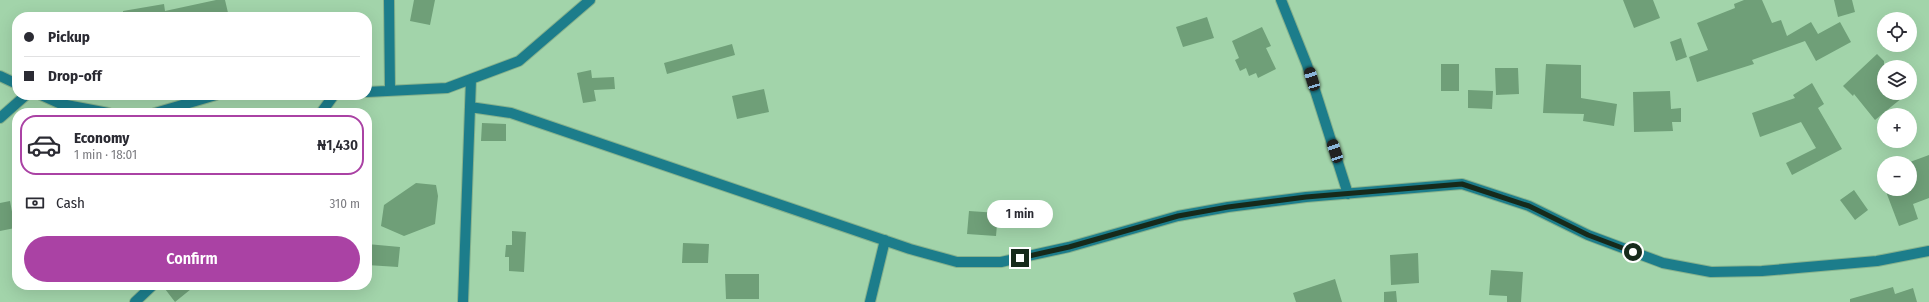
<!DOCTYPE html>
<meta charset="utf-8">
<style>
:root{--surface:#fff;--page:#f7f7f7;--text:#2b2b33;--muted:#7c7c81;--line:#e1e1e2;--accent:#aa42a4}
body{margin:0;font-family:"Fira Sans Condensed",sans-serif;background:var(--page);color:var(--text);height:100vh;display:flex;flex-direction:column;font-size:15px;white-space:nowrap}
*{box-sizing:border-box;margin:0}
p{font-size:13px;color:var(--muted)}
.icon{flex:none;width:22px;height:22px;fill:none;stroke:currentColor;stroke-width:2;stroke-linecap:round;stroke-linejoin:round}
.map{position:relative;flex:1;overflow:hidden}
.sheet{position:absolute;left:12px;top:108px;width:360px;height:182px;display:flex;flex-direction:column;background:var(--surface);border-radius:16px;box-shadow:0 4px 16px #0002}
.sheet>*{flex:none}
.banner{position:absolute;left:12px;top:12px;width:360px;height:88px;border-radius:16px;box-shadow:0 4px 16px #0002;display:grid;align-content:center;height:88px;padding:0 12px;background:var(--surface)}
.buttons{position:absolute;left:1877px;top:12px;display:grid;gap:8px}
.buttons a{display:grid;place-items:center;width:40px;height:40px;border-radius:50%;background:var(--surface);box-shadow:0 4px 16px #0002;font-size:20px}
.end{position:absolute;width:18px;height:18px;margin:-9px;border:5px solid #162a1b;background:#fff;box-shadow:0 0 0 2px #fff}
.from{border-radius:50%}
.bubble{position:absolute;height:28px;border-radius:14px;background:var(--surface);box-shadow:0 4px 16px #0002;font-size:13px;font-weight:600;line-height:28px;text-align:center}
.car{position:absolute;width:12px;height:24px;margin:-12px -6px;border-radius:5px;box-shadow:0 0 3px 1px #0007;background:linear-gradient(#222 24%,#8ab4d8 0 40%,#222 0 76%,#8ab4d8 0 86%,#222 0)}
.banner b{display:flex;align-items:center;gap:14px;height:38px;font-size:15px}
.banner b+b{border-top:1px solid var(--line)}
.banner i{width:10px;height:10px;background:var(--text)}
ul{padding:7px 0 0;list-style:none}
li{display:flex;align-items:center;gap:12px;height:60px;margin:0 8px 6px;padding:0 4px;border:2px solid transparent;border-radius:16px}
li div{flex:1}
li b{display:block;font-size:15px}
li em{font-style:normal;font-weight:600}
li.selected{border-color:var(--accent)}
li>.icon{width:36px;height:36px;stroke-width:1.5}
.pay{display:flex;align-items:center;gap:10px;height:44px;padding:0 12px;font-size:15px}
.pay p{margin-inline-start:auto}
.button{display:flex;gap:8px;margin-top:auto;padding:8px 12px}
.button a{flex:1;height:46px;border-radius:24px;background:var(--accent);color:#fff;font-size:16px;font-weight:600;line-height:46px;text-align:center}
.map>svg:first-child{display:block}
.building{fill:#6f9f78}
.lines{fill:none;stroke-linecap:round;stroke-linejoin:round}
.minor-casing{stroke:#86b28d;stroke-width:12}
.minor{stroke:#1c7d8b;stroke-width:10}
.route{stroke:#162a1b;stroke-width:5}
</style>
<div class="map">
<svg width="1929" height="302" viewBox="0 0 1929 302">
<rect width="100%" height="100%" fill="#a2d4aa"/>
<path class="building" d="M 216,0 L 225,0 L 229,17 L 123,17 L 123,11 L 164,4 L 165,11 Z
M 414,0 L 435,0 L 430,25 L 410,21 Z
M 1623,0 L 1653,0 L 1660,18 L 1634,28 Z
M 1744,0 L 1762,0 L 1772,23 L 1781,20 L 1787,36 L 1811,22 L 1818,34 L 1840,22 L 1851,42 L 1816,61 L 1805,41 L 1752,60 L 1754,64 L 1697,82 L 1689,57 L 1708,50 L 1697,23 L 1735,8 L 1734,4 Z
M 1834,0 L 1852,0 L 1855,12 L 1838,17 Z
M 1207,17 L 1214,38 L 1183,47 L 1176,27 Z
M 1262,27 L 1271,46 L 1266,48 L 1276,69 L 1258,78 L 1256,73 L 1249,76 L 1246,68 L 1240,71 L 1235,60 L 1239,58 L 1232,41 Z
M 1681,38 L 1687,57 L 1676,61 L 1670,42 Z
M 732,44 L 735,55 L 667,74 L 664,63 Z
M 1877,54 L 1884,61 L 1884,93 L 1908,93 L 1875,120 L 1854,94 L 1853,96 L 1843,86 Z
M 1441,64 L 1459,64 L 1459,91 L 1441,91 Z
M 1546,64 L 1581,65 L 1581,98 L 1617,104 L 1614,126 L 1583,121 L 1584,114 L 1543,113 Z
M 1495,68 L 1518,68 L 1519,94 L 1496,95 Z
M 591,70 L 592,78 L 614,77 L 615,89 L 594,90 L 596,101 L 583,103 L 577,73 Z
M 1812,83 L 1824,104 L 1818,108 L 1842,149 L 1792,175 L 1786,163 L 1816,148 L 1801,122 L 1760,137 L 1752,113 L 1795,98 L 1793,95 Z
M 764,89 L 769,112 L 737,119 L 732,96 Z
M 1468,90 L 1493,91 L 1492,109 L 1468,108 Z
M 1670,91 L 1671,109 L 1681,108 L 1681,122 L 1672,122 L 1673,131 L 1634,132 L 1633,92 Z
M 482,123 L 506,124 L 506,141 L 481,141 Z
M 1929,155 L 1929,198 L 1913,204 L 1918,219 L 1899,226 L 1885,189 L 1910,189 L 1910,162 Z
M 416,183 L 436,185 L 438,196 L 435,224 L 404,236 L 381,226 L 384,205 Z
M 1854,190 L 1868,210 L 1855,220 L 1840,200 Z
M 10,201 L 15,228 L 0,231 L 0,203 Z
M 969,211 L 998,213 L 996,236 L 967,234 Z
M 512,231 L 526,232 L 524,272 L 509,271 L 509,257 L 505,257 L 506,245 L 512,245 Z
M 683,243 L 709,244 L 708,263 L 682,263 Z
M 367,244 L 400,247 L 398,267 L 367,265 Z
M 1418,253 L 1419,283 L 1391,285 L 1390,255 Z
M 1491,270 L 1523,272 L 1521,302 L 1507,302 L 1507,296 L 1489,295 Z
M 725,274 L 759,274 L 759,299 L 726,299 Z
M 1335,279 L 1342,302 L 1296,302 L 1293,293 Z
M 162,285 L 196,285 L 175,302 Z
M 1893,287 L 1895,294 L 1913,288 L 1917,302 L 1850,302 L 1850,299 Z
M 1396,291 L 1397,302 L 1384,302 L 1384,292 Z"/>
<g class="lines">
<g class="minor-casing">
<path id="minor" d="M 389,0 L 390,91
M 1281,0 L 1307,65 L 1348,194
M 0,76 L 17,84
M 367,92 L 447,88 L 519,61 L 590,0
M 41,95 L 61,104 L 108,113
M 470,107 L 511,113 L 910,249 L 957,262 L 1001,262 L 1069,247 L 1178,216 L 1228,207 L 1306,197 L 1462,184 L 1529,206 L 1588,235 L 1663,263 L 1711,272 L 1762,271 L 1877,261 L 1929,251
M 155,113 L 216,95
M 321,113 L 334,95
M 0,118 L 26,95
M 135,302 L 153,285
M 463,302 L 471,79
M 870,302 L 885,240"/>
</g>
<use href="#minor" class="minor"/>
</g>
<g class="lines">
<path class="route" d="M 1020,258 L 1069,247 L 1178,216 L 1228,207 L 1306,197 L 1462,184 L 1529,206 L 1588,235 L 1633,252"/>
</g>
</svg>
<div class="buttons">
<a><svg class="icon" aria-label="locate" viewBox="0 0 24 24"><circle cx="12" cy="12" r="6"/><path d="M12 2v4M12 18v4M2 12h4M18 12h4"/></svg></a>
<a><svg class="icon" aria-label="layers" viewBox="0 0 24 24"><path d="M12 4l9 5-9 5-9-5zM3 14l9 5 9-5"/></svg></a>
<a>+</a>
<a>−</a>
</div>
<i class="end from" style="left:1633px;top:252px"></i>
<i class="end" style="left:1020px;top:258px"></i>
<div class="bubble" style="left:987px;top:200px;width:66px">1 min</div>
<i class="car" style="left:1312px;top:79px;rotate:343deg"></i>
<i class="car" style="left:1335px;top:151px;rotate:342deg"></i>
<div class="banner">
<b><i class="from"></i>Pickup</b>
<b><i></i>Drop-off</b>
</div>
<section class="sheet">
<ul>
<li class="selected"><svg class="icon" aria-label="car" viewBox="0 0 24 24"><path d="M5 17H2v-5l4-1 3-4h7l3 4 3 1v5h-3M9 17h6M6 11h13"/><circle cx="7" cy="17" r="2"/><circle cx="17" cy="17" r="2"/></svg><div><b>Economy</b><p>1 min · 18:01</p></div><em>₦1,430</em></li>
</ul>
<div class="pay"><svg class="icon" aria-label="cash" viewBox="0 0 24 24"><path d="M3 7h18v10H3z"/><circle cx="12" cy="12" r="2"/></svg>Cash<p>310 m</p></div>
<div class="button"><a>Confirm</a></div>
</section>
</div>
